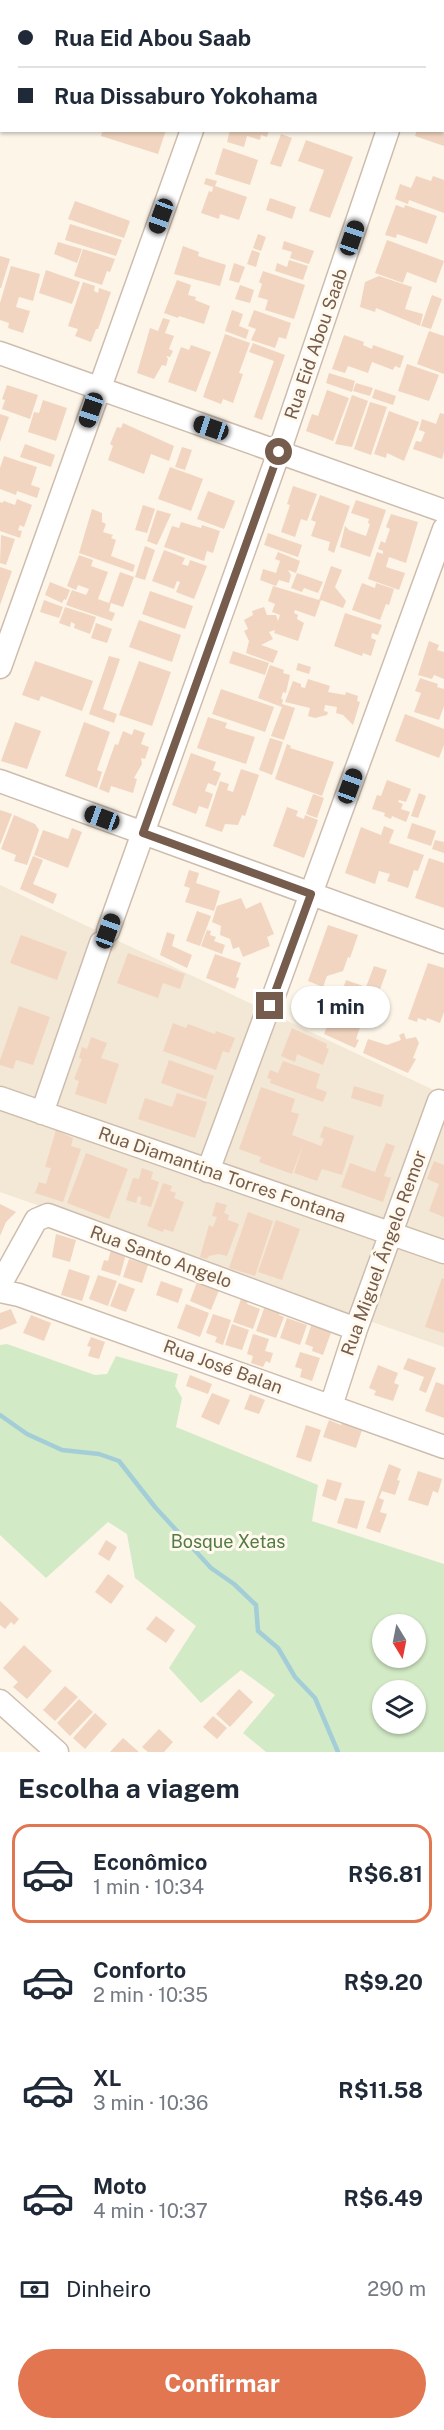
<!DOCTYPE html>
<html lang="pt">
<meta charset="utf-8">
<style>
:root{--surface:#fff;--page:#f6f6f7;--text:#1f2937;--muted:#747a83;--line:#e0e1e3;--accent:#e27650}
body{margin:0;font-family:"Public Sans",sans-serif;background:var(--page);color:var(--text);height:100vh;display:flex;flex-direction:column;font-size:22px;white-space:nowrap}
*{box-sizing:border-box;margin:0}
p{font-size:20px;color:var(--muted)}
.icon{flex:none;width:33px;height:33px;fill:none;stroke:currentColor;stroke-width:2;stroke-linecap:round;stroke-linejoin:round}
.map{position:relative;height:1752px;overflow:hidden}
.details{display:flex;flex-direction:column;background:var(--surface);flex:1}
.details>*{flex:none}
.guide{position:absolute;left:0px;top:0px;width:444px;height:132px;box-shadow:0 2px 4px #0004;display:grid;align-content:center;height:132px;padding:0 18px;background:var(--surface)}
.needle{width:39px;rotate:170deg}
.tools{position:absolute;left:372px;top:1614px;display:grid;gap:12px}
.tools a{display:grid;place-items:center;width:54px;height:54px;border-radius:50%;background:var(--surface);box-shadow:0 2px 4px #0004;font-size:30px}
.end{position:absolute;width:27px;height:27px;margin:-14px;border:8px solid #765c4c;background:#fff;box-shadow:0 0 0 3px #fff}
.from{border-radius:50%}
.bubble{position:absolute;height:42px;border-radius:21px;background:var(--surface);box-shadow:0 2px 4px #0004;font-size:20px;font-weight:700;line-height:42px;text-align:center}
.car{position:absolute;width:18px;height:36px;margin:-18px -9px;border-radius:8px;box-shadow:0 0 4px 2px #0007;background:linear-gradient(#222 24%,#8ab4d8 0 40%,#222 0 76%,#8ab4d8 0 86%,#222 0)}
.guide b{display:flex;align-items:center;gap:21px;height:57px;font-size:22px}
.guide b+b{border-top:2px solid var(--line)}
.guide i{width:15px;height:15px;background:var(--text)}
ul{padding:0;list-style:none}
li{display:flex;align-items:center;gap:18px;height:99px;margin:0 12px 9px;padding:0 6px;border:3px solid transparent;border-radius:18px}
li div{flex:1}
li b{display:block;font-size:22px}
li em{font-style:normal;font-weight:700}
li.on{border-color:var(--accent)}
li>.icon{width:54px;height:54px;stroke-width:1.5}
h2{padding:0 18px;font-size:27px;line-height:72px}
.pay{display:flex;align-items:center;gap:15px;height:66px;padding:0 18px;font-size:22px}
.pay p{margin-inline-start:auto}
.button{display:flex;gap:12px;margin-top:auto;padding:12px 18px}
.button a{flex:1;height:69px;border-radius:36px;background:var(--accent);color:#fff;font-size:24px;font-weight:700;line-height:69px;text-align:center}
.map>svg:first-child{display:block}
.residential{fill:#f3e7d6}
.green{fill:#d3eac6;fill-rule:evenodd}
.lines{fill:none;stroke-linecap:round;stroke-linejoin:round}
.stream{stroke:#a3cdd7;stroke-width:4.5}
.building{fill:#f1d5c0}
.minor-casing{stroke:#cebdae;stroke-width:25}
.minor{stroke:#fff;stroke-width:22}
.route{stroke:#765c4c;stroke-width:8}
.labels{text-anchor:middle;stroke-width:6;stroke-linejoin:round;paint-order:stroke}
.street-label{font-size:18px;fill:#765c4c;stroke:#fff9ee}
.park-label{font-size:18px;fill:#537b44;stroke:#fff9ee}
</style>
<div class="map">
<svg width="444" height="1752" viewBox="0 0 444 1752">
<rect width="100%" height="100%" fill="#fcf5e8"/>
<path class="residential" d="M 0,885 L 444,1095 L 444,1347 L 0,1192 Z"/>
<path class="green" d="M 7,1344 L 95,1375 L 107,1374 L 116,1356 L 178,1374 L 175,1386 L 182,1398 L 176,1427 L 318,1485 L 312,1521 L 444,1564 L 444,1752 L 266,1752 L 243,1733 L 275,1695 L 241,1670 L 201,1703 L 169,1668 L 196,1626 L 135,1578 L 127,1534 L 108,1522 L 46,1578 L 0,1535 L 0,1345 ZM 382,1624 L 416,1624 L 416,1658 L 382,1658 ZM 382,1690 L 416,1690 L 416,1724 L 382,1724 Z"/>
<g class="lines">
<path class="stream" d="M 0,1415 L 27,1434 L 62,1450 L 99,1454 L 119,1461 L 155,1507 L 211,1568 L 234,1584 L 256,1605 L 258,1631 L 278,1648 L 295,1677 L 315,1698 L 338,1752"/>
</g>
<path class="building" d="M 103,130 L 166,130 L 158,154 L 101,136 Z
M 230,130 L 269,130 L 267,137 L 261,135 L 260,140 L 247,136 L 244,147 L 227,142 Z
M 417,130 L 444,130 L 444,146 L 415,136 Z
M 281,134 L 292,138 L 281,167 L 270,164 Z
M 306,140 L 353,157 L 330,218 L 309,211 L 324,170 L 298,161 Z
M 223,148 L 258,160 L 250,185 L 215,174 Z
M 416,176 L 431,181 L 433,176 L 444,180 L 444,213 L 409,200 L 408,204 L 395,199 L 400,184 L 411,188 Z
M 206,178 L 217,181 L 215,186 L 247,197 L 239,220 L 220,214 L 219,219 L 201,213 L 209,191 L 212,192 L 213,187 L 204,184 Z
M 270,198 L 296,207 L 292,219 L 266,210 Z
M 75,201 L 130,221 L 124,238 L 68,219 Z
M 396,205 L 404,208 L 405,205 L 437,216 L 427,244 L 397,234 L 396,238 L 385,235 Z
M 70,224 L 122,240 L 116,256 L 65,240 Z
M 258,234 L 266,237 L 261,251 L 253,248 Z
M 387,240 L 444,261 L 436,283 L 407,272 L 403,283 L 375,273 Z
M 284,241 L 314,251 L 309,264 L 290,258 L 292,252 L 282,249 Z
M 58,242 L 82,249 L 77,263 L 54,254 Z
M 183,246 L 199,252 L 198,256 L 226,265 L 220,286 L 174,274 Z
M 83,249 L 115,259 L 110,272 L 107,271 L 102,285 L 74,276 Z
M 252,250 L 260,253 L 256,267 L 247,264 Z
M 0,256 L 10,259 L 1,288 L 0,288 Z
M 289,260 L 308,266 L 303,280 L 275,271 L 277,263 L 287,267 Z
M 234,263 L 245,267 L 239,283 L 229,280 Z
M 11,266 L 40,274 L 33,301 L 19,297 L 16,307 L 30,311 L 23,333 L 8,328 L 9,323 L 0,320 L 0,303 Z
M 46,270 L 80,282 L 72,304 L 39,293 Z
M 263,271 L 305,285 L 294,319 L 265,310 L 268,300 L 258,297 L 262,284 L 259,282 Z
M 379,276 L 412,287 L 405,309 L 423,314 L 420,326 L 376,308 L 375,312 L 360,307 L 365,282 Z
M 177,280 L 191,285 L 188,295 L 196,297 L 195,300 L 210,306 L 204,324 L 179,316 L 178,318 L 164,313 Z
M 83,282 L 95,286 L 94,291 L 98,293 L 99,288 L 111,292 L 98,329 L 96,329 L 91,342 L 75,336 L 78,329 L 68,326 Z
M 240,285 L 254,290 L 250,303 L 235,299 Z
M 432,295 L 442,299 L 431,329 L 421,326 Z
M 232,310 L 243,314 L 239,326 L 249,330 L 246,339 L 225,331 Z
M 254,310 L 291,323 L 286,339 L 279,337 L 275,348 L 251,340 L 256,329 L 248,326 Z
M 163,318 L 170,320 L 165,333 L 174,336 L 169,349 L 173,351 L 170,357 L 166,356 L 168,359 L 166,366 L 162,365 L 154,379 L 137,373 L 150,328 L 158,331 Z
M 429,331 L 444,336 L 444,374 L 417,364 Z
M 225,334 L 250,343 L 239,373 L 243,374 L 233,403 L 223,399 L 221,404 L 203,397 Z
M 344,335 L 364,342 L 363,345 L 372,349 L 373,345 L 404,356 L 400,368 L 395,366 L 393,370 L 372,362 L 368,373 L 348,366 L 345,373 L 332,369 Z
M 253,343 L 285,355 L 262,420 L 254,417 L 274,361 L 249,352 Z
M 191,345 L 211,352 L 196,392 L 168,382 L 181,347 L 189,350 Z
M 407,364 L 439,375 L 429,401 L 398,391 Z
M 329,373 L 355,381 L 352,392 L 326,383 Z
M 356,383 L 373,388 L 370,396 L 353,391 Z
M 7,385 L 38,395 L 30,419 L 2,409 L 5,400 L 2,399 Z
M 375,389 L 396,396 L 393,405 L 372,398 Z
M 327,390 L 349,398 L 333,441 L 306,431 L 312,414 L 318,416 Z
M 352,395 L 368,401 L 352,447 L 335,444 Z
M 43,400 L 67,408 L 56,441 L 28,432 L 34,412 L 39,413 Z
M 370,402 L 387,407 L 371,455 L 354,449 Z
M 389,411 L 419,422 L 404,461 L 387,453 L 386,458 L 374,454 Z
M 440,413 L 444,414 L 444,452 L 442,459 L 413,449 L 416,441 L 421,442 L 425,432 L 419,430 L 422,419 L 436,424 Z
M 0,414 L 9,417 L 0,442 Z
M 123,423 L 174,446 L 169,461 L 151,454 L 144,474 L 108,460 L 113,446 L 110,444 L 117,427 L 121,428 Z
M 25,444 L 55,455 L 51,467 L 20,457 Z
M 182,447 L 192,450 L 185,470 L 175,467 Z
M 4,456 L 37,467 L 31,485 L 40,488 L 37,498 L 17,491 L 16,495 L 0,489 L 0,468 Z
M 170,467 L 203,479 L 191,511 L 158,499 Z
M 293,486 L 317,494 L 307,521 L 301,519 L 295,537 L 281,532 L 290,505 L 287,504 Z
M 208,491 L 235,501 L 224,529 L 197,519 Z
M 320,495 L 350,506 L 334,553 L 328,550 L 330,542 L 311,536 L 316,522 L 311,520 Z
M 17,499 L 32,505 L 24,527 L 20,525 L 18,530 L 22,531 L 20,538 L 0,531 L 0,502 L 2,503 L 4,501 L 15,505 Z
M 356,500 L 386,510 L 370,557 L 340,547 L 345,526 L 349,530 L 366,536 L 370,524 L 368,523 L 369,519 L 351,513 Z
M 143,505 L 155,509 L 147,533 L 135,530 Z
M 92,509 L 102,513 L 102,522 L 106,524 L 103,532 L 113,535 L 111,538 L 116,540 L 111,556 L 135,565 L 133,572 L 79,553 Z
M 157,510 L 171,514 L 157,545 L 147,541 Z
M 391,514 L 418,522 L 406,563 L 389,557 L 386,567 L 405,573 L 399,590 L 368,579 L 377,552 L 383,554 L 383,551 L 378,549 L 381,541 L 385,543 L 390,529 L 386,527 Z
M 181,522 L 201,528 L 202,525 L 220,531 L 213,553 L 207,551 L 204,561 L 164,547 L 172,526 L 179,528 Z
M 268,533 L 302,545 L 298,557 L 264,545 Z
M 1,535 L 15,539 L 6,565 L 0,563 Z
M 145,546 L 155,550 L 145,580 L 135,577 Z
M 164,550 L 185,558 L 182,564 L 188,566 L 190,560 L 207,566 L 194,599 L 176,592 L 180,582 L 177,581 L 174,589 L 152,581 Z
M 278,552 L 300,561 L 296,573 L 288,570 L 291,575 L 289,583 L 279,580 L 276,586 L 260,580 L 263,569 L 276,573 L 280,561 L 275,559 Z
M 79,555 L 93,560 L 91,566 L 108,572 L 98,599 L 109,603 L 120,572 L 134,577 L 123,607 L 111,603 L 109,611 L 115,613 L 112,621 L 66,605 L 72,590 L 86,595 L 89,589 L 78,585 L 76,590 L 67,586 Z
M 331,566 L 342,570 L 335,587 L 346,601 L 343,608 L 321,600 L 315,617 L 295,610 L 294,613 L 298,615 L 297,619 L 304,623 L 298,641 L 274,633 L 275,630 L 269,632 L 273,639 L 261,645 L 278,651 L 273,663 L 246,653 L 249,641 L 244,631 L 248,629 L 244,620 L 253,615 L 252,611 L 264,607 L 267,615 L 276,615 L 278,621 L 280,615 L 272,612 L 275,604 L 268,601 L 273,586 L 319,600 Z
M 0,567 L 12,571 L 0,605 Z
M 297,573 L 323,582 L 318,593 L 304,588 L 302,592 L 291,588 Z
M 50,582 L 70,590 L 66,600 L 64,599 L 62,603 L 45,595 Z
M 362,583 L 375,588 L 376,583 L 394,589 L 389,605 L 386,604 L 380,620 L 352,610 Z
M 150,591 L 193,606 L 185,629 L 142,614 Z
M 44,600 L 63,607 L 59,618 L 40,612 Z
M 65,607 L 96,617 L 90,634 L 74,628 L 75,624 L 71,622 L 70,627 L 59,623 Z
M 345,613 L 382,625 L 378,635 L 372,633 L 371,638 L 376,640 L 371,656 L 363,653 L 362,656 L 334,646 Z
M 139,620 L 181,635 L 172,662 L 129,647 Z
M 96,623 L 112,629 L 107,643 L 91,638 Z
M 429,641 L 439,645 L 437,650 L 444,652 L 444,679 L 434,675 L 432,679 L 418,675 Z
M 233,651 L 269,663 L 265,675 L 229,663 Z
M 109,656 L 120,659 L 103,709 L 117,714 L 114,723 L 89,714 Z
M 35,661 L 93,681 L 82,711 L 41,696 L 39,701 L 22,695 Z
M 139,661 L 171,672 L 152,726 L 119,715 Z
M 298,663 L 311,667 L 309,674 L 296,670 Z
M 270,665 L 284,670 L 283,673 L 290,675 L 286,693 L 283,692 L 281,699 L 283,699 L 282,704 L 295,708 L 284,740 L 271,736 L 282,707 L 258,698 Z
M 420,678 L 438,684 L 437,687 L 444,689 L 444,706 L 439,720 L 414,712 L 421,693 L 415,691 Z
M 308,679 L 330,686 L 328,692 L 345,695 L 346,692 L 358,696 L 357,701 L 360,702 L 353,725 L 343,715 L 336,713 L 337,707 L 325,705 L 324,711 L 328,712 L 327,715 L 315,718 L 308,716 L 310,708 L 285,702 L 293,681 L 301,684 L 301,687 L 305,688 Z
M 221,689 L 274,707 L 265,732 L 212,714 Z
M 405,714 L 444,729 L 444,745 L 439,758 L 395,741 Z
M 208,717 L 227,723 L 225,728 L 255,737 L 246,764 L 197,748 Z
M 15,722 L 41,731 L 27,769 L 1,761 Z
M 84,722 L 110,732 L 97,770 L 102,772 L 97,788 L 65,776 Z
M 134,729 L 145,733 L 141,744 L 149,747 L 145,759 L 141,758 L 142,764 L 134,778 L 137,779 L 133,793 L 111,786 L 109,793 L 99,789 L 115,744 L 118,745 L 123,731 L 132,735 Z
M 270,738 L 283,742 L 272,775 L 259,770 Z
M 287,744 L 291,746 L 290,748 L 334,762 L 322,796 L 275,779 Z
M 191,753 L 216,762 L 213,770 L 221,773 L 216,786 L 208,783 L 205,791 L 213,794 L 208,809 L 199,806 L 196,814 L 172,805 Z
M 241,769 L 259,775 L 245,816 L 242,815 L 238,825 L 225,824 L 222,832 L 205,826 L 220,781 L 229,784 L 227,790 L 233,792 Z
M 387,780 L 411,789 L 406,802 L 399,800 L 398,802 L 403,804 L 401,809 L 410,812 L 406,822 L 392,816 L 391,819 L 384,816 L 385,813 L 372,809 L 377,795 L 381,796 Z
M 419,793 L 426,796 L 418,818 L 411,816 Z
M 313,794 L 324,798 L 317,818 L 306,814 Z
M 287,807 L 298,811 L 296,816 L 304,819 L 305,815 L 318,820 L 304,858 L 273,846 Z
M 0,810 L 12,814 L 0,845 Z
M 14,815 L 35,824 L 39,830 L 27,865 L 14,861 L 16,855 L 1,849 Z
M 412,823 L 436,831 L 431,846 L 407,838 Z
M 384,826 L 394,830 L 389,843 L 424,855 L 418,871 L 414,870 L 408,888 L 387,881 L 390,874 L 379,871 L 375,884 L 345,873 L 361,827 L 381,835 Z
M 72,828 L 82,832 L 68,868 L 34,855 L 43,830 L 68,839 Z
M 435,840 L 444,842 L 444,853 L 432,849 Z
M 33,856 L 43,860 L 33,884 L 57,894 L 53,904 L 20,889 Z
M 429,858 L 444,863 L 444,908 L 415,898 Z
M 189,870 L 199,873 L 196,883 L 220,891 L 214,911 L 185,902 L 190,888 L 184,886 Z
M 241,898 L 246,909 L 261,902 L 274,934 L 267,937 L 270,946 L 243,957 L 239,947 L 233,949 L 230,939 L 220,935 L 221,926 L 212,922 L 217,906 Z
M 197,911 L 211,916 L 200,946 L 186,941 Z
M 328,925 L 358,935 L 350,958 L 348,957 L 343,971 L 327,976 L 323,987 L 308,981 Z
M 207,930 L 211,931 L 210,935 L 216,937 L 214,941 L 225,945 L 222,954 L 201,946 Z
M 167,932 L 175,935 L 172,946 L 192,955 L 187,968 L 160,955 Z
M 21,935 L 67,952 L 57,980 L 10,963 Z
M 128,953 L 185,974 L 180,989 L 163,983 L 158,998 L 117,983 Z
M 215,954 L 241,963 L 236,977 L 239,978 L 235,989 L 206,978 Z
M 428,963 L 444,968 L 444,1012 L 440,1023 L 427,1018 L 426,1021 L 418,1018 L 417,1022 L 408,1019 Z
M 374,966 L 387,970 L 374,1006 L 341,995 L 346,980 L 366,987 Z
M 358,1004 L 373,1009 L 368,1021 L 363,1019 L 356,1039 L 359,1040 L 355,1048 L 324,1034 L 332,1015 L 342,1019 L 348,1005 L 356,1008 Z
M 19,1006 L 50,1017 L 33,1065 L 16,1060 L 13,1069 L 0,1065 L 0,1060 Z
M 173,1023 L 186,1028 L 188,1024 L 215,1034 L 216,1031 L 235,1038 L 229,1053 L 223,1051 L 216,1070 L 163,1051 Z
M 292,1028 L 327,1044 L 326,1048 L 329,1049 L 323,1065 L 297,1054 L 295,1062 L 281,1056 Z
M 404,1033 L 406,1039 L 416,1037 L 419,1043 L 413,1058 L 416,1059 L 408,1073 L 363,1053 L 368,1039 L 387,1045 L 401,1040 L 399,1035 Z
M 91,1037 L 107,1043 L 101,1058 L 119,1064 L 106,1104 L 75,1094 L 79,1081 L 74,1079 L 82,1059 L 79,1058 L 82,1047 L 87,1049 Z
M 169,1060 L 214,1076 L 206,1099 L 161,1083 Z
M 283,1061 L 320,1074 L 316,1088 L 327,1092 L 323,1102 L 270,1083 L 271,1079 L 267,1078 L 270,1070 L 278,1073 Z
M 354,1086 L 384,1095 L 381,1107 L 351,1098 Z
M 261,1087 L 295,1099 L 291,1112 L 299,1114 L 292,1135 L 321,1146 L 324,1139 L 320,1137 L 324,1126 L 354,1136 L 342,1175 L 322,1169 L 317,1181 L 294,1173 L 304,1142 L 292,1174 L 259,1162 L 261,1157 L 239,1149 Z
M 177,1093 L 207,1102 L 195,1138 L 138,1119 L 145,1098 L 172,1107 Z
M 56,1130 L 73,1138 L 71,1146 L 81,1149 L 63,1202 L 35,1193 L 39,1182 L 46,1184 L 51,1168 L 45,1167 Z
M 386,1143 L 395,1146 L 384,1176 L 391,1178 L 383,1202 L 341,1187 L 350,1163 L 375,1172 Z
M 86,1153 L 128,1169 L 109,1219 L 67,1203 Z
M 434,1161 L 444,1165 L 444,1217 L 429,1211 L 439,1184 L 427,1179 Z
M 142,1168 L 153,1172 L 151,1179 L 159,1182 L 151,1207 L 140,1204 L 142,1197 L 138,1196 L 136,1203 L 126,1200 L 133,1178 L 139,1179 Z
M 163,1183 L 172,1186 L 170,1191 L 176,1193 L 174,1198 L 184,1202 L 173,1232 L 164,1229 L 163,1232 L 147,1226 Z
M 216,1202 L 227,1205 L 224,1213 L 229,1215 L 228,1220 L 239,1224 L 227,1256 L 219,1254 L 209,1256 L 207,1259 L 200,1257 L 209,1225 L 213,1227 L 217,1217 L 212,1216 Z
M 0,1204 L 16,1212 L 6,1222 L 0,1236 Z
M 248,1212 L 273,1221 L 255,1276 L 229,1268 Z
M 276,1220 L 300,1229 L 282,1280 L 258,1272 Z
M 56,1234 L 76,1240 L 70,1262 L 52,1257 Z
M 111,1250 L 126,1254 L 120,1276 L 101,1270 L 104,1260 L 108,1261 Z
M 129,1259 L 148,1265 L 142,1283 L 123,1277 Z
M 69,1269 L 90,1276 L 82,1301 L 61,1295 Z
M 98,1275 L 117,1281 L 108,1306 L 89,1299 Z
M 442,1278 L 444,1279 L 444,1333 L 425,1327 Z
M 161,1281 L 183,1289 L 178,1303 L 156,1295 Z
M 197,1282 L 219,1290 L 211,1310 L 190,1301 Z
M 119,1283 L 135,1289 L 126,1312 L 110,1306 Z
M 242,1296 L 249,1298 L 247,1304 L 260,1309 L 253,1329 L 233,1322 Z
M 266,1303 L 281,1308 L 279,1315 L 284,1317 L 276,1338 L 256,1331 Z
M 186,1304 L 209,1313 L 200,1337 L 177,1328 Z
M 11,1309 L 17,1323 L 0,1330 L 0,1313 Z
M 213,1314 L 231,1320 L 223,1345 L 215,1342 L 217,1337 L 206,1333 Z
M 31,1315 L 51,1323 L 44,1341 L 23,1333 Z
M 287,1318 L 307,1325 L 300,1345 L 280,1338 Z
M 313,1320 L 333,1327 L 323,1355 L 312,1351 L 313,1347 L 305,1344 Z
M 232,1324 L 249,1330 L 242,1350 L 225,1345 Z
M 253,1334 L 269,1339 L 265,1351 L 273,1353 L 270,1363 L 266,1361 L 263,1367 L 251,1363 L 253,1356 L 247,1354 Z
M 91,1337 L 105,1342 L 99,1359 L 88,1356 L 91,1347 L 87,1346 Z
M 300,1352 L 320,1358 L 312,1381 L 300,1377 L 302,1369 L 295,1367 Z
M 408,1358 L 436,1368 L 426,1393 L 419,1390 L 424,1377 L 403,1369 Z
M 378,1365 L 398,1373 L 394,1383 L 399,1385 L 393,1401 L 374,1395 L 376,1391 L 369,1388 Z
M 190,1375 L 212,1384 L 208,1394 L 186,1386 Z
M 436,1382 L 444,1385 L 444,1418 L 425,1411 Z
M 212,1393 L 230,1400 L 219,1425 L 201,1417 Z
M 250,1394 L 265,1400 L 259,1414 L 244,1409 Z
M 329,1420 L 341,1425 L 343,1420 L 363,1427 L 356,1448 L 323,1437 Z
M 306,1425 L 321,1430 L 311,1462 L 296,1457 Z
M 389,1464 L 401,1469 L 397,1480 L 400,1481 L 395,1495 L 382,1491 L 379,1498 L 384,1500 L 380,1512 L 387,1514 L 380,1533 L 366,1528 Z
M 418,1471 L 442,1479 L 438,1493 L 433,1491 L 428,1506 L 408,1500 Z
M 327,1479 L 342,1483 L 336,1501 L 322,1496 Z
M 345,1498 L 365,1501 L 357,1529 L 337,1523 Z
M 106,1540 L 117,1547 L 109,1561 L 98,1554 Z
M 108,1574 L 124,1586 L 111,1604 L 95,1592 Z
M 0,1601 L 19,1619 L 14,1625 L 11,1622 L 5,1629 L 0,1625 Z
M 156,1616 L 175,1630 L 166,1643 L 146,1629 Z
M 24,1645 L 52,1671 L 27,1699 L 13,1687 L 18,1682 L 3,1668 Z
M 65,1686 L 78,1697 L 55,1721 L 43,1710 Z
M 239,1689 L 253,1702 L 230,1727 L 216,1714 Z
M 79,1699 L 93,1712 L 70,1736 L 57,1723 Z
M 95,1713 L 107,1724 L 85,1749 L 73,1738 Z
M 213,1716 L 227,1728 L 217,1739 L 203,1727 Z
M 159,1729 L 173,1742 L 164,1752 L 148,1752 L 142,1747 Z
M 123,1738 L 139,1752 L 110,1752 Z"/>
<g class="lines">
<g class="minor-casing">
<path id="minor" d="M 42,2 L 43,0
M 239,2 L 240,0
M 432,2 L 433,0
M 0,119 L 2,115
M 0,353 L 444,511
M 0,667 L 192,130
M 0,781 L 444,942
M 108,931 L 279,452 L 388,130
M 270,1006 L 444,529
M 0,1098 L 444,1252
M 42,1113 L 101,943
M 208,1171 L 265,1017
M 0,1285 L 36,1220 L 48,1215 L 356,1329
M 0,1291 L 19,1295 L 444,1447
M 331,1406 L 356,1329 L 439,1101
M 0,1701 L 57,1752"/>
</g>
<use href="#minor" class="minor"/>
</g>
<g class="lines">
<path class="route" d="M 270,1006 L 311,894 L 143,833 L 279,452"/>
</g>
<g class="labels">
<g class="street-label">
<text transform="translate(316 344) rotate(-71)" y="6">Rua Eid Abou Saab</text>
<text transform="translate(222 1175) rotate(19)" y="6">Rua Diamantina Torres Fontana</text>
<text transform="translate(384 1253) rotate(-70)" y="6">Rua Miguel Ângelo Remor</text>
<text transform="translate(161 1257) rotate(20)" y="6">Rua Santo Angelo</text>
<text transform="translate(223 1367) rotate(20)" y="6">Rua José Balan</text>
</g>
<g class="park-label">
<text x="228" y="1548">Bosque Xetas</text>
</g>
</g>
</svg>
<div class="tools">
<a><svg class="needle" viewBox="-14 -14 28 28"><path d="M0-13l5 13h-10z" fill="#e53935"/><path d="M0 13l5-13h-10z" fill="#747a83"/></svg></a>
<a><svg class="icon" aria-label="layers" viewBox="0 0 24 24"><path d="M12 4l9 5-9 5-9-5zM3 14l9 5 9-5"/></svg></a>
</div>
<i class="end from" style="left:279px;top:452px"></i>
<i class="end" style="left:270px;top:1006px"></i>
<div class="bubble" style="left:291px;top:986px;width:99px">1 min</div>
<i class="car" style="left:161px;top:216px;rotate:200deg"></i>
<i class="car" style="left:352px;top:238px;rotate:19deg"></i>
<i class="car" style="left:91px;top:410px;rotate:199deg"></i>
<i class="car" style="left:211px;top:428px;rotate:289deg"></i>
<i class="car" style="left:350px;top:786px;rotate:20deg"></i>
<i class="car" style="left:102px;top:818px;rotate:290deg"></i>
<i class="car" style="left:108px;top:931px;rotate:20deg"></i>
<div class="guide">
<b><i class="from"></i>Rua Eid Abou Saab</b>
<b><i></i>Rua Dissaburo Yokohama</b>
</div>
</div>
<section class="details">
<h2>Escolha a viagem</h2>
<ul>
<li class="on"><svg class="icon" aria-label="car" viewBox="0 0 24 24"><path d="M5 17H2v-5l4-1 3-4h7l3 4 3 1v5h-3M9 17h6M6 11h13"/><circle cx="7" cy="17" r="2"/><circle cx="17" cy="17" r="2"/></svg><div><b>Econômico</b><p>1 min · 10:34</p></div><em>R$6.81</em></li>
<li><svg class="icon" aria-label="car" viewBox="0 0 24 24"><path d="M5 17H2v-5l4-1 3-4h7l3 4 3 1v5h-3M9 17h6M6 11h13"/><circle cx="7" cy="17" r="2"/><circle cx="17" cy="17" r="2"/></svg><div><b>Conforto</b><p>2 min · 10:35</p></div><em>R$9.20</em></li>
<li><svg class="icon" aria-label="car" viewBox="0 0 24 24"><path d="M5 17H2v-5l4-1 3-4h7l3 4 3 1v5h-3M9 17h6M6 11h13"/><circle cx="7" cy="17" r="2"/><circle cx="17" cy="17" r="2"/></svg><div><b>XL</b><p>3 min · 10:36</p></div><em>R$11.58</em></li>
<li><svg class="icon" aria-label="car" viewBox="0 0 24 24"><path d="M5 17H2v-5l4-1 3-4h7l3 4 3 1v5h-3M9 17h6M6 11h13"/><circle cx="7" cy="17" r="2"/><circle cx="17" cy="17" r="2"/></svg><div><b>Moto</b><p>4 min · 10:37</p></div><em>R$6.49</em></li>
</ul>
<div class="pay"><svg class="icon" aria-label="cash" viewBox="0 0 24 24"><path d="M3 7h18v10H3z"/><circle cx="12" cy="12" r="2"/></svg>Dinheiro<p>290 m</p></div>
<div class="button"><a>Confirmar</a></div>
</section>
